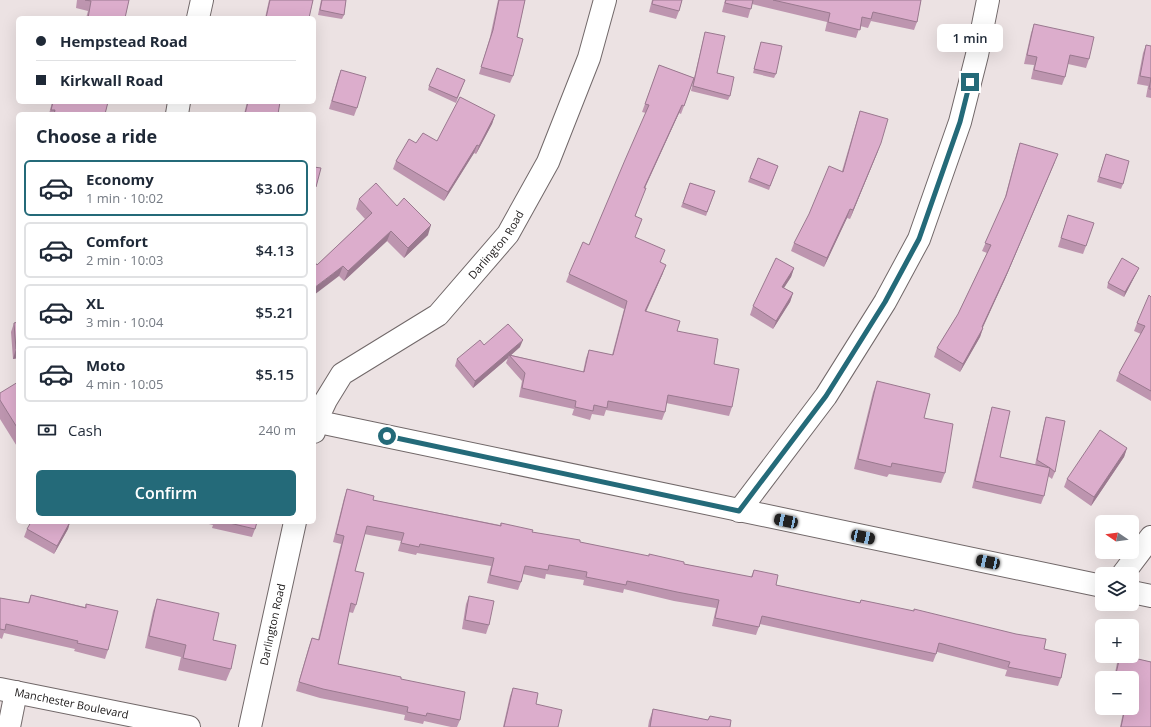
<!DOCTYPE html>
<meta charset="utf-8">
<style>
:root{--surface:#fff;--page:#f2f2f3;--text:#1f2937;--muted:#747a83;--line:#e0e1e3;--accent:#246a79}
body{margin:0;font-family:"Open Sans",sans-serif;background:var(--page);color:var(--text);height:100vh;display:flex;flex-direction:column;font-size:15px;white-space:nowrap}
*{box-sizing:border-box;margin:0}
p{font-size:13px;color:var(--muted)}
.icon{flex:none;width:22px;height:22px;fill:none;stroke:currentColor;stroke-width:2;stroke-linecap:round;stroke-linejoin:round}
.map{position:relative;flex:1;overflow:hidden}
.sheet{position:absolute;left:16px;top:112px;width:300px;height:412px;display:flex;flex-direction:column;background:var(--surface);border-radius:6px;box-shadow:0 4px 16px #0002}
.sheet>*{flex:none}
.hud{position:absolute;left:16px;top:16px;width:300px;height:88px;border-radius:6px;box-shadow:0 4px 16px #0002;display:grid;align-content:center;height:88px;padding:0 20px;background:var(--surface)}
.needle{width:26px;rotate:283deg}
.controls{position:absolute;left:1095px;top:515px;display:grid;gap:8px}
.controls a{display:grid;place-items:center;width:44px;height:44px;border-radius:6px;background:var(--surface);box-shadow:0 4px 16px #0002;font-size:20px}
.end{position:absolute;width:18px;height:18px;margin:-9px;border:5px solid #246a79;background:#fff;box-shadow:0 0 0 2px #fff}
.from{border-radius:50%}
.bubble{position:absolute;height:28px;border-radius:6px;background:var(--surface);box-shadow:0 4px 16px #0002;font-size:13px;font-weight:600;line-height:28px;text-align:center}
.car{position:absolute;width:12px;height:24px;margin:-12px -6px;border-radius:5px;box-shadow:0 0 3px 1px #0007;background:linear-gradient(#222 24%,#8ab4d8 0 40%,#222 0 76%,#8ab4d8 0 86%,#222 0)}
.hud b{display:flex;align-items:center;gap:14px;height:38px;font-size:15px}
.hud b+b{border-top:1px solid var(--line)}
.hud i{width:10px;height:10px;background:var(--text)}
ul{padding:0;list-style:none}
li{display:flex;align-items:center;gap:12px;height:56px;margin:0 8px 6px;padding:0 12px;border:2px solid var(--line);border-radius:6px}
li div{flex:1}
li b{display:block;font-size:15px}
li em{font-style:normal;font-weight:600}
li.selected{border-color:var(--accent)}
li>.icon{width:36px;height:36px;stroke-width:1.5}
h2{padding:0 20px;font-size:18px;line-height:48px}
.pay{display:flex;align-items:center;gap:10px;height:44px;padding:0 20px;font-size:15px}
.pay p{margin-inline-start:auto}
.primary-button{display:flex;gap:8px;margin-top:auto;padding:8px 20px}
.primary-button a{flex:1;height:46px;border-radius:6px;background:var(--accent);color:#fff;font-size:16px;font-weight:600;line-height:46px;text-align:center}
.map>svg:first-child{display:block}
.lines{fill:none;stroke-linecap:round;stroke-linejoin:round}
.street-casing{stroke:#716869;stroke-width:24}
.street{stroke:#fff;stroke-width:22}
.wall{fill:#bd95af}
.shaded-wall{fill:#9a798f}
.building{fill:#dcadcc;stroke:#9a798f}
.route{stroke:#246a79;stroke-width:5}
.labels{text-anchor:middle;stroke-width:3;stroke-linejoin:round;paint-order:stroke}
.street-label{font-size:11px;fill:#191616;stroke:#ece2e3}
</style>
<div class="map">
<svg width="1151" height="727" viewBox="0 0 1151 727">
<rect width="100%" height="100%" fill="#ece2e3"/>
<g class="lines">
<g class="street-casing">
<g id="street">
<path d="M 198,18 L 202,0"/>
<path d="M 177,114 L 179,102"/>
<path d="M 314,421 L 1102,586"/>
<path id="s1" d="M 314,432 L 316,421 L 326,400 L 342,374 L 438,315 L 508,234 L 548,162 L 589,58 L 605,0"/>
<path d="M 739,511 L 826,396 L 885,302 L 919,239 L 960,122 L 977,55 L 988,0"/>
<path d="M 1123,574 L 1151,537"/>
<path d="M 1132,592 L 1151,596"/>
<path id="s2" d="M 0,689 L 189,727"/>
<path d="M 9,727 L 16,692"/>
<path id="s3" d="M 250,727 L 295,522"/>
</g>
</g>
<use href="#street" class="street"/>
</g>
<path class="wall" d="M 77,0 L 129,0 L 125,18 L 86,18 L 88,11 L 76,8 Z
M 269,0 L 313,0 L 309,18 L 265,18 Z
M 321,0 L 346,0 L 344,15 L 342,19 L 318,15 Z
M 498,0 L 525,0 L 517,37 L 513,76 L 510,83 L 479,74 L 490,37 Z
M 652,0 L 682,0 L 679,11 L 676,19 L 649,12 Z
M 725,0 L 921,0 L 917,22 L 914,30 L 871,21 L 868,28 L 860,26 L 856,38 L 825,31 L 827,22 L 752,4 L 748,18 L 722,12 Z
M 1034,24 L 1089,59 L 1086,68 L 1068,64 L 1065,77 L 1062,85 L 1031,79 L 1034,65 L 1024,64 L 1031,33 Z
M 705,32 L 717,73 L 730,96 L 728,100 L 691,91 L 693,82 L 681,114 L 679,113 L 645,188 L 635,217 L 635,237 L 661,263 L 663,273 L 646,312 L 677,331 L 714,364 L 732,407 L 729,416 L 666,403 L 665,412 L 662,420 L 606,410 L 604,416 L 592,414 L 590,420 L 572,415 L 574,409 L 519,397 L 522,381 L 506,363 L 508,358 L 473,388 L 455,366 L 457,359 L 484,345 L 520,347 L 511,355 L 583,372 L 586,358 L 589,350 L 612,355 L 624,309 L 566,282 L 569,274 L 589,245 L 646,113 L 642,112 L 659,65 L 694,78 L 704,36 Z
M 761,42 L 776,74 L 774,78 L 753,73 Z
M 1146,45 L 1151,46 L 1151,98 L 1146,97 L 1148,86 L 1137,84 L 1143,53 Z
M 341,70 L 357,108 L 354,116 L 329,109 L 338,78 Z
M 465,80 L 456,103 L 428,90 L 429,86 Z
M 52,102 L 108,102 L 105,114 L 49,114 Z
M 247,102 L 280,102 L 278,114 L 244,114 Z
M 860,111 L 878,151 L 850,219 L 847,218 L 824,267 L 791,251 L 794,243 L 842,171 L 857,120 Z
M 495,115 L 492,124 L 476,154 L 474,153 L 444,201 L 393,169 L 396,161 L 416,143 L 437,141 Z
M 1020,143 L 1055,162 L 1005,279 L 982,328 L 983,328 L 980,337 L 960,372 L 934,357 L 937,348 L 958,314 L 987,253 L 982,251 L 1004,201 L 1017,152 Z
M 1106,154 L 1123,184 L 1121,189 L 1097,182 Z
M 758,158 L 778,166 L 769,190 L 748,182 Z
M 314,167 L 316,187 L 314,193 Z
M 690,183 L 715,191 L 706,216 L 681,207 Z
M 359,199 L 397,206 L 428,235 L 404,258 L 387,241 L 344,281 L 339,276 L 317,265 L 365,219 L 356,209 Z
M 1068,215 L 1086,246 L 1083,254 L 1058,247 Z
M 794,268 L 791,277 L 784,288 L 793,293 L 790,302 L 773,329 L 750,315 L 753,306 Z
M 1137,272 L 1124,297 L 1107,288 L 1108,283 Z
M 1151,297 L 1151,401 L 1116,381 L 1119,373 L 1141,334 L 1134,331 L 1137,323 Z
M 14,323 L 18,358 L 13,359 L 11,332 Z
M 877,381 L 924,418 L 945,473 L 941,483 L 889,474 L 887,477 L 854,469 L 873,392 Z
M 18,382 L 18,448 L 0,419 L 0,400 Z
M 992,407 L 1000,457 L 1035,465 L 1044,424 L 1046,417 L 1055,472 L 1052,479 L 1048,476 L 1044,496 L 1041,504 L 972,488 L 990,414 Z
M 1127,448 L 1124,457 L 1091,506 L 1064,487 L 1067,479 Z
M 347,489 L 373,500 L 500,525 L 501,523 L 532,532 L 684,564 L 751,577 L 754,570 L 776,585 L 860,603 L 861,600 L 1044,649 L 1061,678 L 1058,686 L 1005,676 L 1007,670 L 937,652 L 933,662 L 760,624 L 756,635 L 712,626 L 716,608 L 674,601 L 624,589 L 623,593 L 583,585 L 584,580 L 546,574 L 545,579 L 523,574 L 521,582 L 518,590 L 487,583 L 491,566 L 417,553 L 416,555 L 398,551 L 401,541 L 364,534 L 355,571 L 356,605 L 353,613 L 349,612 L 338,664 L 401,679 L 460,720 L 457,727 L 451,727 L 424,721 L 423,724 L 404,720 L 405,715 L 320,698 L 296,691 L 309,646 L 312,638 L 318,640 L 341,544 L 333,542 L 344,498 Z
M 70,522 L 68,529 L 54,554 L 24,537 L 27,529 Z
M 200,522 L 257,522 L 255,529 L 252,537 L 212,528 L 213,525 Z
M 31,595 L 85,607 L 86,604 L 108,650 L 105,659 L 74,651 L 75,649 L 4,633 L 2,639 L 0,638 L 0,598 L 28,603 Z
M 469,596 L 489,625 L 486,634 L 462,629 L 466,604 Z
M 157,599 L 213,640 L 231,669 L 226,681 L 178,670 L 181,657 L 145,648 L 153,611 Z
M 1120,656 L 1125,656 L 1151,662 L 1151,727 L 1120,727 L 1124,708 L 1132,708 L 1132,678 L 1114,678 L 1117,663 Z
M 513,688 L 536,704 L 558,727 L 503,727 L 510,696 Z
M 653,709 L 708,720 L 710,716 L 730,727 L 648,727 L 649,721 Z"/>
<path class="shaded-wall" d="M 682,105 L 679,113 L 641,196 L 644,188 Z
M 495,115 L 492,124 L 476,154 L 479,146 Z
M 881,143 L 878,151 L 850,219 L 853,210 Z
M 477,145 L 474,153 L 444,201 L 448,192 Z
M 1058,154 L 1005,279 L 979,336 L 982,327 Z
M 850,209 L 847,218 L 824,267 L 827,258 Z
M 431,225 L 428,235 L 404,258 L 408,248 Z
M 391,231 L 387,241 L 344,281 L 348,271 Z
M 666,265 L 663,273 L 642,320 L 645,311 Z
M 343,266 L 339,276 L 314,295 L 314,288 Z
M 794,268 L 791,277 L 779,295 L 782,287 Z
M 1139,268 L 1137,272 L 1124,297 L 1125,292 Z
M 793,293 L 790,302 L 773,329 L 776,321 Z
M 983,328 L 980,337 L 960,372 L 963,364 Z
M 523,340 L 520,347 L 510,356 L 509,355 L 508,358 L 473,388 L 475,381 Z
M 16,349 L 18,349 L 18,358 L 13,359 Z
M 1127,448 L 1124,457 L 1091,506 L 1094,497 Z
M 70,522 L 68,529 L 54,554 L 57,546 Z"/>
<path class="building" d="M 85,0 L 129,0 L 125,18 L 88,18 L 91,1 Z
M 270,0 L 313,0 L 309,18 L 266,18 Z
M 322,0 L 346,0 L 344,15 L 320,10 Z
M 499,0 L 525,0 L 517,37 L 523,39 L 513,76 L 481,67 L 493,30 Z
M 653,0 L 682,0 L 679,11 L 652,4 Z
M 726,0 L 753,0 L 751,9 L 725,3 Z
M 773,0 L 921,0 L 917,22 L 873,12 L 871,19 L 862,17 L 860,30 L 828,22 L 830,13 Z
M 1034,24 L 1094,37 L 1089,59 L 1070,55 L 1065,77 L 1034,70 L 1037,57 L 1027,55 Z
M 705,32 L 725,36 L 717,73 L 734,77 L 730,96 L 693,86 Z
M 761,42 L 782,46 L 776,74 L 754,69 Z
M 1146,45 L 1151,46 L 1151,89 L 1149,89 L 1151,78 L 1140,76 Z
M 659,65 L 694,78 L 684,106 L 682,105 L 644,188 L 646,188 L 635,216 L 642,219 L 635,237 L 665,250 L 660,262 L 666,265 L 645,311 L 680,321 L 677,331 L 718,339 L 714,364 L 739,369 L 732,407 L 668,395 L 665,412 L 608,401 L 607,408 L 594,405 L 593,411 L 575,407 L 576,401 L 522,388 L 525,373 L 509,355 L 584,372 L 589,350 L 613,355 L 627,301 L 569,274 L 583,242 L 589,245 L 625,160 L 649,105 L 645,104 Z
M 437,68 L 465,80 L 457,98 L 429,86 Z
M 341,70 L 366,77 L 357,108 L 332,101 Z
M 460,97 L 495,115 L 479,146 L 477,145 L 448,192 L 396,161 L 409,139 L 416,143 L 423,133 L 437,141 Z
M 53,102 L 108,102 L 105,114 L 54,114 L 55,110 L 51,110 Z
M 248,102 L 280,102 L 278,114 L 245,114 Z
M 860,111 L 888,119 L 881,143 L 853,210 L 850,209 L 827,258 L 794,243 L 809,214 L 829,166 L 843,172 Z
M 1020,143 L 1058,154 L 1008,271 L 982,327 L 983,328 L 963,364 L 937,348 L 958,314 L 991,245 L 985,243 L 1006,196 Z
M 1106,154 L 1129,161 L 1123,184 L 1099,177 Z
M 758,158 L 778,166 L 770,186 L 750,178 Z
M 314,167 L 321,168 L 316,187 L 314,186 Z
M 376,183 L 397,206 L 404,198 L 431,225 L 408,248 L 391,231 L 348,271 L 343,266 L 314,288 L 314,261 L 317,265 L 372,213 L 359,199 Z
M 690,183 L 715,191 L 707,212 L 683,203 Z
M 1068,215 L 1094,223 L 1086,246 L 1061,238 Z
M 776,258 L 794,268 L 782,287 L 793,293 L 776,321 L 753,306 Z
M 1122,258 L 1139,268 L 1125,292 L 1108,283 Z
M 1149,295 L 1151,297 L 1151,391 L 1119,373 L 1145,326 L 1137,323 Z
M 18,322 L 18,349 L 16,349 L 14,323 Z
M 508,324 L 523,340 L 475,381 L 457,359 L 480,340 L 484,345 Z
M 877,381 L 930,394 L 924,418 L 953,424 L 945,473 L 892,463 L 891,467 L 858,459 Z
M 18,382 L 18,429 L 0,400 L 0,393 Z
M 992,407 L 1010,411 L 1000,457 L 1050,468 L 1037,460 L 1046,417 L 1065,421 L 1055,472 L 1050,468 L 1044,496 L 975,481 Z
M 1100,430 L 1127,448 L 1094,497 L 1067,479 Z
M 347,489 L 374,496 L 373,500 L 501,526 L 501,523 L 533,530 L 532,532 L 580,540 L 580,542 L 649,556 L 649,554 L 684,562 L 684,564 L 752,577 L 754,570 L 778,575 L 776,585 L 860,603 L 861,600 L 914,611 L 914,609 L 1016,634 L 1046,639 L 1044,649 L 1066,654 L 1061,678 L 1008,667 L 1010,662 L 939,643 L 936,654 L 762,616 L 759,627 L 715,618 L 719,600 L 677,592 L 627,581 L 626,585 L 586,577 L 587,572 L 549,565 L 548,570 L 525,566 L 521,582 L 490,575 L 494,558 L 420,544 L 419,547 L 401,543 L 404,533 L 367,526 L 355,571 L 364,573 L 356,605 L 351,603 L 338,664 L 401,677 L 401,679 L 465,692 L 460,720 L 427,713 L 426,716 L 407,712 L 408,707 L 323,689 L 299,682 L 312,638 L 319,640 L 344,536 L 336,534 Z
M 31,522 L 70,522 L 57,546 L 27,529 Z
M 225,522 L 257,522 L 255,529 Z
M 31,595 L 86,608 L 86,604 L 118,611 L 108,650 L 77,643 L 78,641 L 6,624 L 5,630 L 0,629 L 0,598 L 29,603 Z
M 469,596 L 494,601 L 489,625 L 465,620 Z
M 157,599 L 219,613 L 213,640 L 236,645 L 231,669 L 183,658 L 186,645 L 149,636 Z
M 1120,656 L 1125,656 L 1151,662 L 1151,727 L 1121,727 L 1125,708 L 1132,708 L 1132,678 L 1115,678 Z
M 513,688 L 538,693 L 536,704 L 562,710 L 558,727 L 504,727 Z
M 653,709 L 708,720 L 710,716 L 731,720 L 730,727 L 650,727 Z"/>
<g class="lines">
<path class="route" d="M 387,436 L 739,511 L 826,396 L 885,302 L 919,239 L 960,122 L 970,82"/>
</g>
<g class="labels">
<g class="street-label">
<text dy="4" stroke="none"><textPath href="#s1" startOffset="269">Darlington Road</textPath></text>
<text dy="4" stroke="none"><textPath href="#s3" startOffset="105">Darlington Road</textPath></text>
<text dy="4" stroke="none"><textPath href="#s2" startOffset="73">Manchester Boulevard</textPath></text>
</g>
</g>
</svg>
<div class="controls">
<a><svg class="needle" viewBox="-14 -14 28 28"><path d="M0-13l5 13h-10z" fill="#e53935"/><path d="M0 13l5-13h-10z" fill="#747a83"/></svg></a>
<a><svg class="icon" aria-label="layers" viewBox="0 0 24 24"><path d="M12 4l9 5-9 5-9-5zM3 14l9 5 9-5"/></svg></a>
<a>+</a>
<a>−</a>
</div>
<i class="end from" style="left:387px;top:436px"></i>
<i class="end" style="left:970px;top:82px"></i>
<div class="bubble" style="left:937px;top:24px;width:66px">1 min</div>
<i class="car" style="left:786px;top:521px;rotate:282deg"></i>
<i class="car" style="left:863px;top:537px;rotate:102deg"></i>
<i class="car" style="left:988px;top:562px;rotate:282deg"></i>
<div class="hud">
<b><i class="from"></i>Hempstead Road</b>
<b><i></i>Kirkwall Road</b>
</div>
<section class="sheet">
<h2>Choose a ride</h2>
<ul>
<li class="selected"><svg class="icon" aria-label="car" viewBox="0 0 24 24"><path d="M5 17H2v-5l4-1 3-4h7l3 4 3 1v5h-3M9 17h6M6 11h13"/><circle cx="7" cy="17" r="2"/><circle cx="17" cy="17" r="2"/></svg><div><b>Economy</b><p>1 min · 10:02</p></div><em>$3.06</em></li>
<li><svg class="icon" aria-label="car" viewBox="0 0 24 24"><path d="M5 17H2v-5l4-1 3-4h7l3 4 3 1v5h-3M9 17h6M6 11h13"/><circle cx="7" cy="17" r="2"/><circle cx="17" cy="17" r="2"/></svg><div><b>Comfort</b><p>2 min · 10:03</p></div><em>$4.13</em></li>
<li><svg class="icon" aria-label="car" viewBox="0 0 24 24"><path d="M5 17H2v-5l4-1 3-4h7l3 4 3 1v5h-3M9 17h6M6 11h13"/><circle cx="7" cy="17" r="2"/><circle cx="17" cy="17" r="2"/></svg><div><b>XL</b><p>3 min · 10:04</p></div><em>$5.21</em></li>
<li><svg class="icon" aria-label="car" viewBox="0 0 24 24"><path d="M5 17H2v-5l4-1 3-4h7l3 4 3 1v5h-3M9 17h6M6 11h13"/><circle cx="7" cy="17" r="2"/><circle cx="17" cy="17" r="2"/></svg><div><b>Moto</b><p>4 min · 10:05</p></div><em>$5.15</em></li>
</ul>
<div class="pay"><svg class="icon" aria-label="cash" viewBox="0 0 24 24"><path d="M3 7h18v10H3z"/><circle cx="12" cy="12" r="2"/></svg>Cash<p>240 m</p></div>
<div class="primary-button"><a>Confirm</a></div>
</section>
</div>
